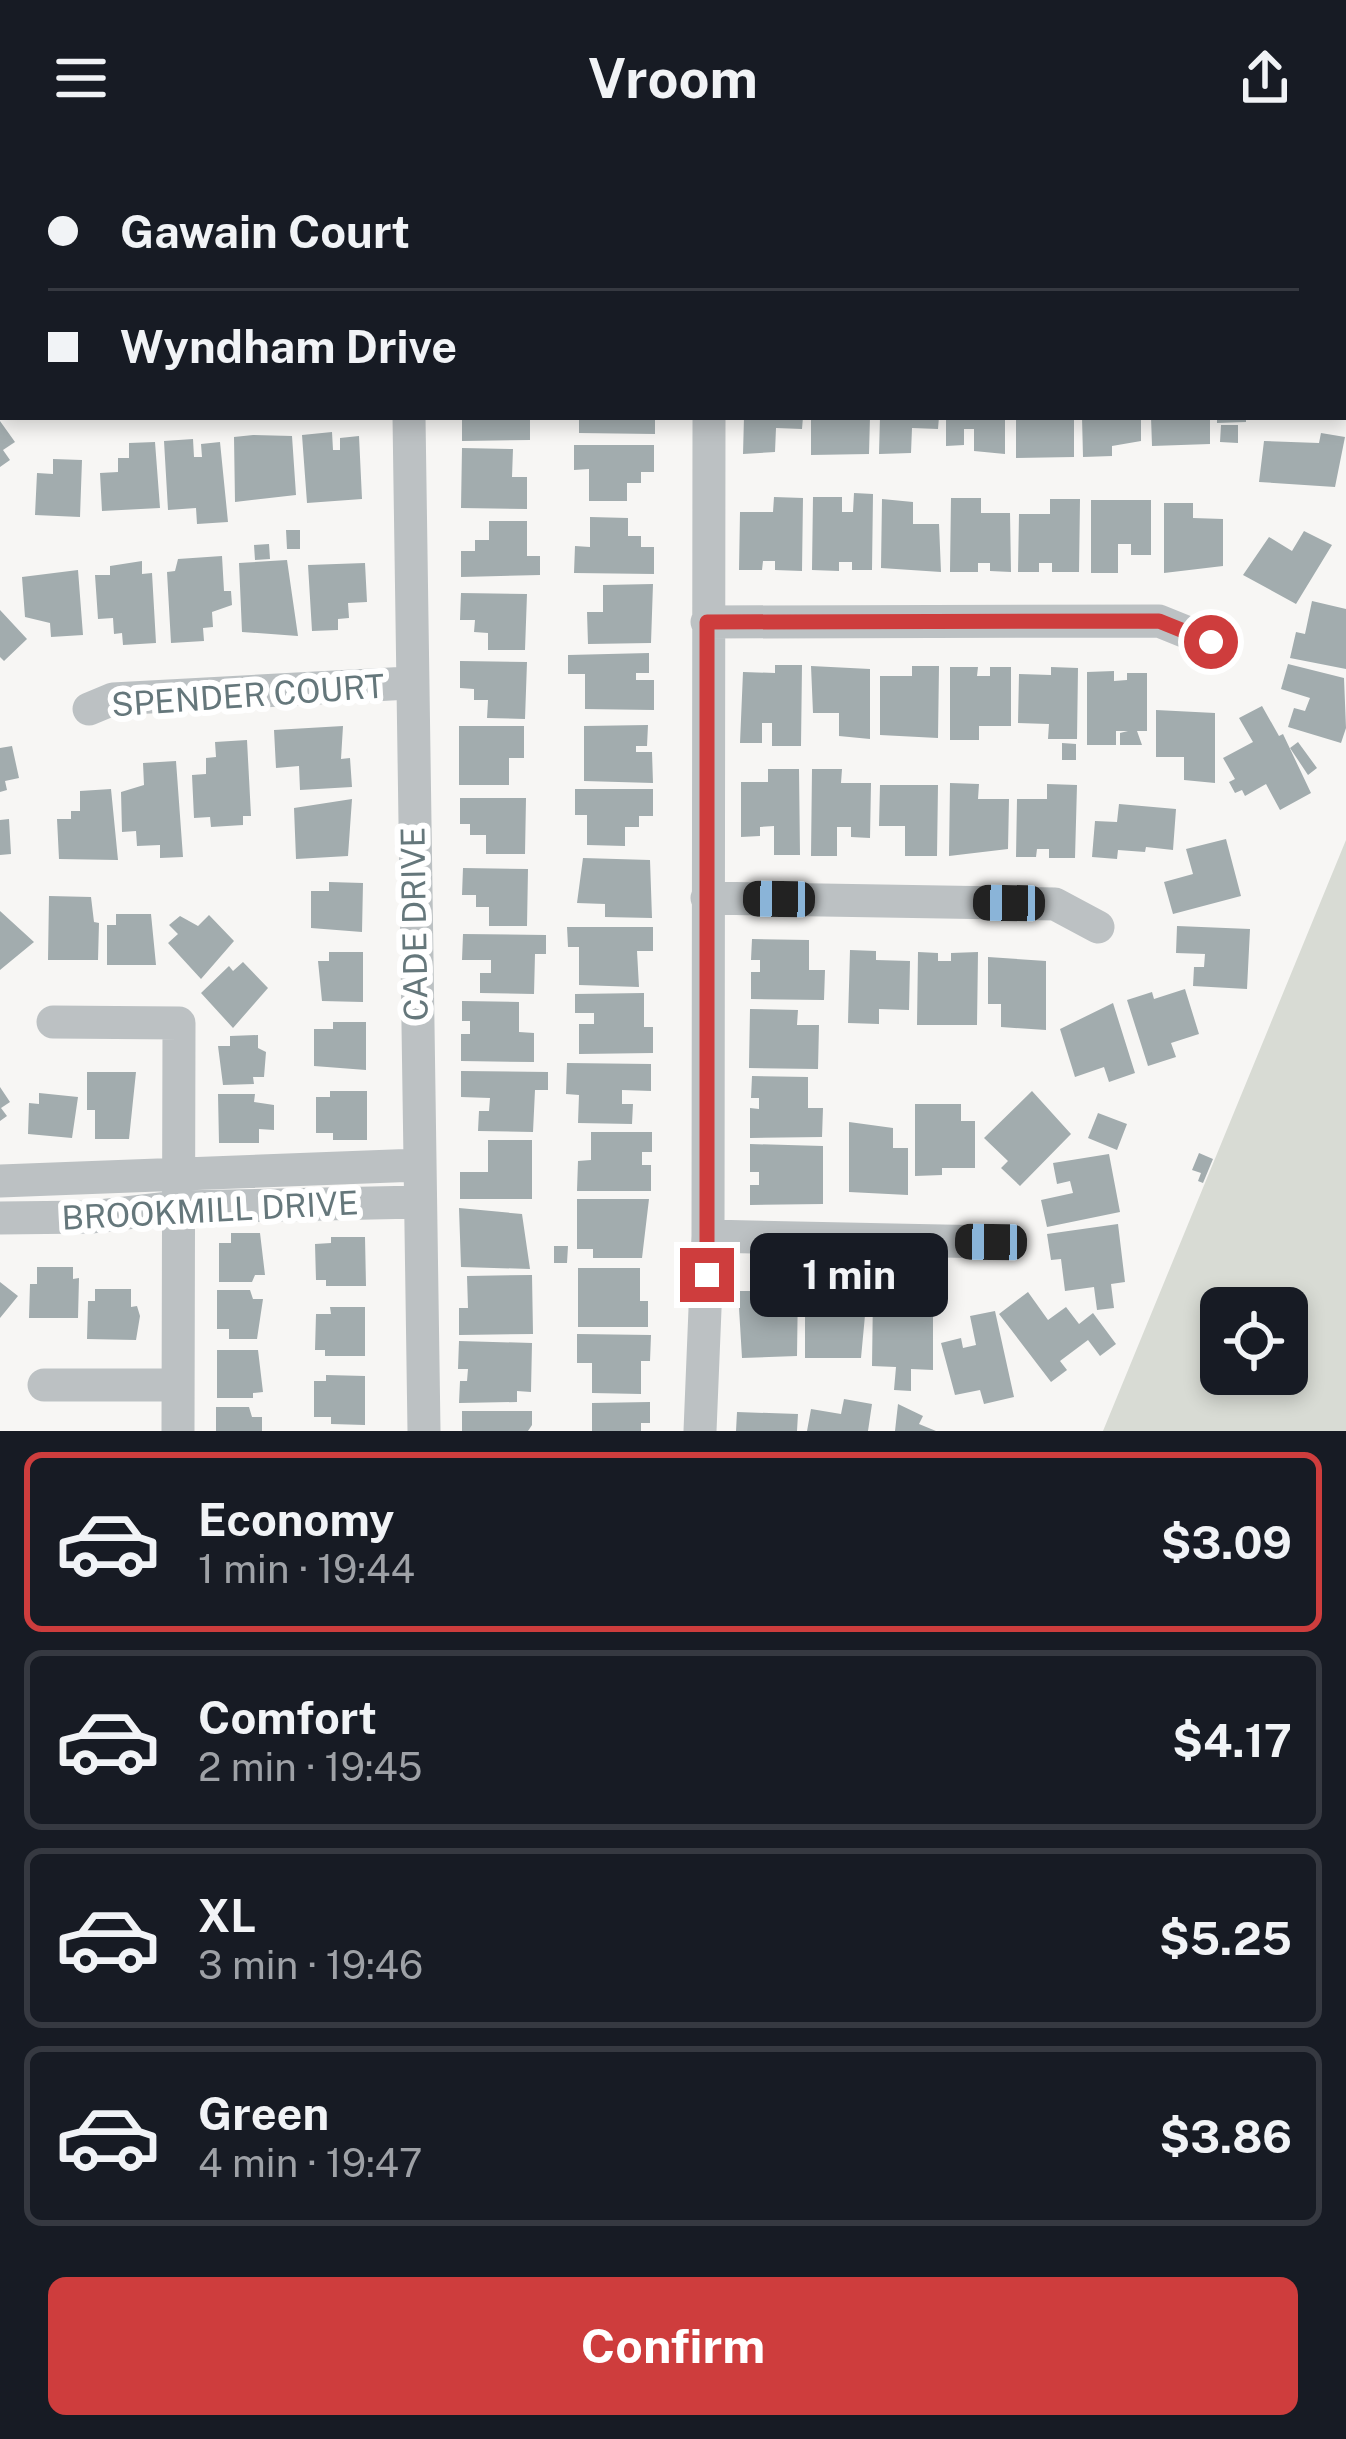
<!DOCTYPE html>
<meta charset="utf-8">
<style>
:root{--surface:#171b24;--page:#242831;--text:#f1f3f6;--muted:#9ea1a6;--line:#363941;--accent:#ce3d3d}
body{margin:0;font-family:"Public Sans",sans-serif;background:var(--page);color:var(--text);height:100vh;display:flex;flex-direction:column;font-size:45px;white-space:nowrap}
*{box-sizing:border-box;margin:0}
p{font-size:39px;color:var(--muted)}
.icon{flex:none;width:66px;height:66px;fill:none;stroke:currentColor;stroke-width:2;stroke-linecap:round;stroke-linejoin:round}
.map{position:relative;height:1275px;overflow:hidden}
.panel{display:flex;flex-direction:column;background:var(--surface);flex:1}
.panel>*{flex:none}
.banner{position:absolute;left:0px;top:0px;width:1347px;height:264px;box-shadow:0 6px 18px #0003;display:grid;align-content:center;height:264px;padding:0 48px;background:var(--surface)}
.controls{position:absolute;left:1200px;top:1131px;display:grid;gap:24px}
.controls a{display:grid;place-items:center;width:108px;height:108px;border-radius:18px;background:var(--surface);box-shadow:0 6px 18px #0003;font-size:60px}
.end{position:absolute;width:54px;height:54px;margin:-27px;border:15px solid #ce3d3d;background:#fff;box-shadow:0 0 0 6px #fff}
.from{border-radius:50%}
.bubble{position:absolute;height:84px;border-radius:18px;background:var(--surface);box-shadow:0 6px 18px #0003;font-size:39px;font-weight:700;line-height:84px;text-align:center}
.car{position:absolute;width:36px;height:72px;margin:-36px -18px;border-radius:15px;box-shadow:0 0 9px 3px #0007;background:linear-gradient(#222 24%,#8ab4d8 0 40%,#222 0 76%,#8ab4d8 0 86%,#222 0)}
.banner b{display:flex;align-items:center;gap:42px;height:114px;font-size:45px}
.banner b+b{border-top:3px solid var(--line)}
.banner i{width:30px;height:30px;background:var(--text)}
ul{padding:21px 0 0;list-style:none}
li{display:flex;align-items:center;gap:36px;height:180px;margin:0 24px 18px;padding:0 24px;border:6px solid var(--line);border-radius:18px}
li div{flex:1}
li b{display:block;font-size:45px}
li em{font-style:normal;font-weight:700}
li.selected{border-color:var(--accent)}
li>.icon{width:108px;height:108px;stroke-width:1.5}
.primary-button{display:flex;gap:24px;margin-top:auto;padding:24px 48px}
.primary-button a{flex:1;height:138px;border-radius:18px;background:var(--accent);color:#fff;font-size:48px;font-weight:700;line-height:138px;text-align:center}
header{display:flex;justify-content:space-between;align-items:center;height:156px;padding:0 48px;background:var(--surface);font-size:54px;font-weight:700}
.map>svg:first-child{display:block}
.green{fill:#d8dbd4;fill-rule:evenodd}
.building{fill:#a2acae}
.lines{fill:none;stroke-linecap:round;stroke-linejoin:round}
.minor{stroke:#bcc1c3;stroke-width:33}
.route{stroke:#ce3d3d;stroke-width:15}
.labels{text-anchor:middle;stroke-width:12;stroke-linejoin:round;paint-order:stroke}
.street-label{font-size:33px;fill:#65777b;stroke:#fff}
</style>
<header><svg class="icon" aria-label="menu" viewBox="0 0 24 24"><path d="M4 6h16M4 12h16M4 18h16"/></svg>Vroom<svg class="icon" aria-label="share" viewBox="0 0 24 24"><path d="M12 15V3M7 8l5-5 5 5M5 13v7h14v-7"/></svg></header>
<div class="map">
<svg width="1346" height="1275" viewBox="0 0 1346 1275">
<rect width="100%" height="100%" fill="#f7f6f4"/>
<path class="green" d="M 1346,684 L 1346,1275 L 1103,1275 ZM 1221,1152 L 1287,1152 L 1287,1218 L 1221,1218 Z"/>
<path class="building" d="M 462,261 L 530,261 L 530,284 L 462,285 Z
M 579,261 L 655,261 L 655,278 L 579,277 Z
M 744,261 L 803,261 L 802,273 L 776,272 L 775,296 L 743,298 Z
M 811,261 L 870,261 L 869,298 L 811,299 Z
M 880,261 L 939,261 L 938,273 L 912,272 L 911,297 L 879,298 Z
M 946,261 L 1005,261 L 1005,298 L 974,295 L 974,273 L 964,273 L 964,289 L 946,290 Z
M 1016,261 L 1074,261 L 1074,301 L 1016,302 Z
M 1082,261 L 1141,261 L 1141,285 L 1112,290 L 1112,300 L 1083,301 Z
M 1151,261 L 1210,261 L 1210,288 L 1152,290 Z
M 1217,261 L 1246,261 L 1246,266 L 1217,267 Z
M 0,265 L 15,286 L 3,294 L 10,304 L 0,311 Z
M 1221,269 L 1238,269 L 1238,287 L 1220,286 Z
M 332,276 L 333,294 L 340,294 L 340,282 L 359,280 L 362,343 L 307,347 L 302,279 Z
M 1321,277 L 1345,281 L 1335,331 L 1259,326 L 1264,285 L 1319,287 Z
M 253,279 L 292,280 L 296,339 L 235,346 L 234,281 Z
M 193,283 L 194,301 L 202,301 L 201,288 L 220,286 L 228,366 L 197,368 L 196,352 L 168,354 L 164,285 Z
M 155,286 L 160,352 L 102,355 L 100,317 L 118,316 L 118,302 L 129,302 L 129,287 Z
M 574,289 L 654,289 L 654,316 L 641,316 L 641,327 L 627,327 L 627,345 L 589,345 L 589,313 L 574,314 Z
M 462,292 L 513,293 L 512,321 L 527,321 L 527,353 L 461,352 Z
M 53,303 L 82,304 L 80,361 L 35,359 L 37,317 L 53,318 Z
M 854,337 L 873,338 L 872,414 L 852,414 L 852,406 L 839,406 L 839,415 L 812,414 L 813,341 L 842,341 L 842,356 L 853,356 Z
M 774,341 L 803,342 L 802,415 L 775,414 L 775,405 L 763,405 L 762,414 L 739,414 L 740,356 L 773,356 Z
M 951,342 L 981,342 L 981,357 L 1010,357 L 1011,416 L 990,415 L 990,407 L 978,407 L 978,416 L 950,416 Z
M 882,343 L 913,346 L 913,368 L 939,368 L 941,416 L 881,412 Z
M 1050,343 L 1080,343 L 1079,416 L 1052,416 L 1052,407 L 1039,407 L 1039,416 L 1018,416 L 1019,358 L 1050,358 Z
M 1091,344 L 1151,344 L 1151,399 L 1131,399 L 1131,388 L 1118,388 L 1118,417 L 1091,417 Z
M 1164,347 L 1193,347 L 1193,362 L 1223,363 L 1223,410 L 1164,417 Z
M 590,361 L 628,362 L 628,380 L 641,380 L 641,391 L 654,391 L 654,418 L 574,417 L 575,390 L 590,391 Z
M 489,365 L 527,365 L 527,400 L 540,400 L 540,419 L 461,421 L 461,395 L 475,395 L 475,384 L 489,384 Z
M 286,374 L 300,374 L 300,393 L 287,393 Z
M 1304,375 L 1332,389 L 1296,448 L 1243,419 L 1269,381 L 1292,395 Z
M 269,388 L 270,403 L 255,404 L 254,389 Z
M 222,400 L 224,435 L 231,435 L 232,449 L 212,456 L 213,471 L 203,472 L 204,485 L 171,487 L 167,416 L 175,415 L 178,403 Z
M 287,404 L 298,480 L 242,476 L 239,407 Z
M 142,405 L 142,418 L 152,417 L 156,487 L 123,489 L 122,477 L 114,478 L 113,462 L 98,463 L 95,419 L 110,419 L 110,410 Z
M 365,407 L 367,446 L 348,447 L 349,462 L 338,463 L 338,474 L 312,475 L 308,409 Z
M 78,414 L 83,479 L 51,481 L 50,467 L 25,461 L 22,421 Z
M 653,428 L 651,487 L 588,488 L 587,456 L 603,456 L 603,429 Z
M 461,437 L 527,438 L 525,494 L 488,494 L 488,477 L 474,476 L 475,464 L 460,464 Z
M 1312,445 L 1346,453 L 1346,513 L 1290,502 L 1296,476 L 1305,478 Z
M 0,454 L 27,483 L 4,505 L 0,501 Z
M 649,497 L 649,517 L 636,517 L 636,524 L 654,524 L 654,554 L 585,553 L 585,518 L 568,518 L 568,499 Z
M 460,505 L 527,506 L 525,563 L 487,562 L 488,544 L 474,544 L 474,533 L 460,532 Z
M 1288,508 L 1344,522 L 1346,572 L 1341,587 L 1288,571 L 1294,552 L 1305,555 L 1310,542 L 1281,533 Z
M 775,509 L 802,509 L 801,590 L 772,590 L 772,567 L 762,567 L 762,587 L 740,587 L 743,516 L 775,517 Z
M 811,510 L 870,513 L 870,583 L 839,580 L 839,557 L 813,557 Z
M 912,510 L 939,510 L 938,582 L 880,579 L 880,520 L 912,520 Z
M 950,511 L 978,511 L 977,520 L 990,520 L 990,511 L 1011,511 L 1011,570 L 979,570 L 979,584 L 950,584 Z
M 1051,511 L 1078,512 L 1077,583 L 1048,583 L 1049,568 L 1018,567 L 1019,518 L 1051,519 Z
M 1114,515 L 1114,525 L 1127,524 L 1127,517 L 1147,517 L 1147,575 L 1137,575 L 1142,589 L 1120,589 L 1120,577 L 1128,575 L 1116,575 L 1116,589 L 1087,589 L 1087,516 Z
M 1262,550 L 1279,580 L 1283,578 L 1311,637 L 1280,654 L 1266,628 L 1245,640 L 1242,634 L 1235,637 L 1229,626 L 1235,623 L 1223,602 L 1253,586 L 1239,562 Z
M 1156,554 L 1215,557 L 1215,627 L 1184,624 L 1184,601 L 1156,601 Z
M 648,569 L 647,590 L 636,590 L 636,596 L 652,596 L 653,627 L 584,625 L 584,570 Z
M 343,570 L 341,603 L 350,602 L 352,631 L 300,634 L 299,610 L 276,612 L 274,574 Z
M 459,570 L 524,570 L 524,602 L 509,602 L 509,629 L 459,629 Z
M 247,584 L 251,660 L 243,660 L 243,669 L 211,671 L 210,661 L 194,662 L 192,619 L 206,618 L 206,602 L 216,601 L 215,586 Z
M 1298,586 L 1317,612 L 1308,619 L 1290,592 Z
M 1062,587 L 1076,588 L 1076,604 L 1062,604 Z
M 12,590 L 19,622 L 5,625 L 7,634 L 0,636 L 0,592 Z
M 176,605 L 183,701 L 160,702 L 160,689 L 137,690 L 136,675 L 122,676 L 121,636 L 144,629 L 143,607 Z
M 768,613 L 799,613 L 800,699 L 774,699 L 774,670 L 760,671 L 760,680 L 741,681 L 741,626 L 768,626 Z
M 812,613 L 842,613 L 841,627 L 871,627 L 870,682 L 851,681 L 851,671 L 837,671 L 837,700 L 811,700 Z
M 950,627 L 979,628 L 978,643 L 1009,643 L 1008,693 L 949,700 Z
M 1047,628 L 1077,629 L 1075,702 L 1049,702 L 1049,693 L 1037,693 L 1036,701 L 1016,701 L 1017,643 L 1047,643 Z
M 880,629 L 938,629 L 937,700 L 905,700 L 905,670 L 879,670 Z
M 111,633 L 118,704 L 59,703 L 57,663 L 71,663 L 71,655 L 80,655 L 80,635 Z
M 575,633 L 653,633 L 653,660 L 639,660 L 639,671 L 625,671 L 625,690 L 587,689 L 587,659 L 575,659 Z
M 460,642 L 526,642 L 525,698 L 486,698 L 486,679 L 470,679 L 470,668 L 460,668 Z
M 352,643 L 348,700 L 296,703 L 294,652 Z
M 1119,648 L 1176,653 L 1173,694 L 1146,691 L 1145,696 L 1118,694 L 1117,703 L 1092,701 L 1095,665 L 1117,666 Z
M 9,663 L 11,698 L 0,699 L 0,664 Z
M 1226,683 L 1241,740 L 1173,758 L 1164,726 L 1193,718 L 1186,693 Z
M 583,702 L 650,704 L 652,762 L 605,761 L 605,748 L 577,747 Z
M 463,712 L 528,713 L 527,770 L 489,770 L 489,751 L 476,751 L 476,739 L 462,739 Z
M 329,726 L 363,727 L 362,776 L 311,772 L 311,735 L 329,735 Z
M 49,740 L 91,741 L 94,766 L 99,767 L 98,804 L 48,804 Z
M 0,755 L 34,786 L 0,814 Z
M 116,758 L 151,758 L 156,809 L 107,809 L 107,769 L 116,769 Z
M 209,759 L 234,785 L 201,823 L 168,787 L 178,778 L 169,769 L 180,760 L 198,770 Z
M 1177,770 L 1250,773 L 1247,833 L 1193,830 L 1194,811 L 1204,811 L 1205,798 L 1176,797 Z
M 567,771 L 653,771 L 653,795 L 637,795 L 639,831 L 579,829 L 579,791 L 568,791 Z
M 463,778 L 546,779 L 546,798 L 535,798 L 534,838 L 480,837 L 480,817 L 491,817 L 491,804 L 462,804 Z
M 752,783 L 809,784 L 809,814 L 825,814 L 824,844 L 751,843 L 751,816 L 760,816 L 760,804 L 751,804 Z
M 850,794 L 876,795 L 876,804 L 910,805 L 909,854 L 879,853 L 879,868 L 848,867 Z
M 329,796 L 363,796 L 363,846 L 322,845 L 318,805 L 329,805 Z
M 918,796 L 938,797 L 938,805 L 951,805 L 951,797 L 978,796 L 977,869 L 917,869 Z
M 988,801 L 1046,805 L 1046,874 L 1001,871 L 1001,848 L 988,848 Z
M 243,806 L 268,832 L 233,872 L 201,837 L 229,810 L 233,815 Z
M 1185,833 L 1199,878 L 1171,887 L 1176,901 L 1148,910 L 1127,844 L 1152,836 L 1154,843 Z
M 644,837 L 644,871 L 653,871 L 653,897 L 579,898 L 579,868 L 594,868 L 594,857 L 575,857 L 575,838 Z
M 462,845 L 519,846 L 519,876 L 534,877 L 534,906 L 461,905 L 461,878 L 470,878 L 470,865 L 462,865 Z
M 1113,847 L 1135,917 L 1109,926 L 1104,911 L 1075,921 L 1060,873 Z
M 750,853 L 798,854 L 797,869 L 819,869 L 818,913 L 749,912 Z
M 333,866 L 366,866 L 366,914 L 314,910 L 314,873 L 333,873 Z
M 258,879 L 258,892 L 266,896 L 264,921 L 253,921 L 254,928 L 223,929 L 218,890 L 230,890 L 230,880 Z
M 567,907 L 651,908 L 651,935 L 622,934 L 622,948 L 633,948 L 632,968 L 578,967 L 579,939 L 566,938 Z
M 461,915 L 548,916 L 548,934 L 535,934 L 533,976 L 478,975 L 479,955 L 489,955 L 490,942 L 461,941 Z
M 87,916 L 136,916 L 129,983 L 95,983 L 95,954 L 87,954 Z
M 752,920 L 808,921 L 808,952 L 823,952 L 822,981 L 750,982 L 750,952 L 759,953 L 759,942 L 751,942 Z
M 0,931 L 10,946 L 1,952 L 7,960 L 0,965 Z
M 330,935 L 367,935 L 367,984 L 333,984 L 333,977 L 316,977 L 316,941 L 330,941 Z
M 1032,935 L 1071,978 L 1020,1030 L 1001,1012 L 1008,1005 L 984,982 Z
M 39,937 L 78,941 L 72,982 L 28,978 L 29,947 L 39,948 Z
M 218,938 L 255,938 L 254,946 L 274,949 L 274,974 L 259,973 L 259,987 L 219,987 Z
M 915,948 L 961,948 L 961,965 L 975,965 L 975,1012 L 942,1012 L 942,1019 L 915,1020 Z
M 1098,957 L 1127,968 L 1117,994 L 1088,982 Z
M 849,966 L 893,972 L 893,992 L 908,992 L 908,1039 L 849,1036 Z
M 591,976 L 652,976 L 652,996 L 642,996 L 642,1009 L 651,1009 L 651,1035 L 577,1035 L 578,1005 L 591,1004 Z
M 488,984 L 532,984 L 532,1043 L 460,1043 L 460,1016 L 488,1016 Z
M 750,988 L 823,990 L 823,1048 L 750,1049 L 750,1029 L 759,1029 L 759,1016 L 750,1016 Z
M 1199,997 L 1213,1003 L 1203,1027 L 1198,1025 L 1201,1017 L 1192,1014 Z
M 1109,998 L 1120,1056 L 1047,1071 L 1041,1044 L 1073,1037 L 1070,1025 L 1057,1028 L 1053,1007 Z
M 577,1043 L 649,1043 L 642,1102 L 593,1102 L 593,1093 L 577,1093 Z
M 459,1052 L 522,1058 L 530,1113 L 461,1111 Z
M 1118,1068 L 1125,1126 L 1111,1128 L 1114,1152 L 1097,1154 L 1094,1131 L 1065,1135 L 1061,1103 L 1051,1104 L 1047,1078 Z
M 231,1077 L 260,1077 L 265,1119 L 255,1119 L 252,1126 L 219,1126 L 219,1087 L 231,1087 Z
M 331,1081 L 365,1081 L 366,1130 L 326,1130 L 326,1124 L 316,1124 L 315,1088 L 331,1087 Z
M 554,1090 L 568,1090 L 567,1107 L 554,1107 Z
M 37,1111 L 73,1111 L 73,1123 L 79,1122 L 78,1162 L 29,1162 L 30,1128 L 37,1128 Z
M 578,1112 L 640,1112 L 640,1145 L 648,1145 L 648,1171 L 578,1171 Z
M 532,1119 L 533,1178 L 459,1179 L 459,1152 L 468,1152 L 467,1120 Z
M 0,1126 L 18,1140 L 0,1162 Z
M 770,1128 L 798,1128 L 797,1200 L 742,1202 L 738,1135 L 771,1135 Z
M 805,1128 L 832,1129 L 832,1141 L 867,1138 L 861,1202 L 805,1202 Z
M 95,1133 L 131,1133 L 131,1151 L 137,1150 L 140,1160 L 136,1184 L 87,1183 L 88,1145 L 95,1145 Z
M 217,1134 L 250,1134 L 253,1143 L 263,1143 L 257,1183 L 229,1183 L 229,1173 L 217,1173 Z
M 1028,1136 L 1048,1164 L 1066,1151 L 1079,1168 L 1093,1157 L 1116,1188 L 1100,1200 L 1088,1184 L 1060,1205 L 1067,1214 L 1051,1226 L 999,1158 Z
M 873,1137 L 900,1138 L 900,1146 L 912,1146 L 913,1137 L 933,1138 L 933,1214 L 911,1213 L 911,1235 L 894,1234 L 896,1211 L 872,1210 Z
M 330,1151 L 365,1151 L 365,1200 L 325,1200 L 325,1194 L 315,1194 L 316,1158 L 331,1158 Z
M 995,1155 L 1014,1241 L 984,1248 L 980,1234 L 955,1239 L 941,1187 L 961,1182 L 963,1192 L 976,1189 L 970,1160 Z
M 577,1178 L 651,1179 L 650,1205 L 641,1205 L 641,1238 L 592,1237 L 592,1207 L 577,1207 Z
M 459,1185 L 532,1187 L 531,1236 L 517,1235 L 517,1246 L 459,1247 L 460,1225 L 467,1225 L 468,1213 L 458,1213 Z
M 217,1194 L 258,1194 L 263,1236 L 253,1237 L 253,1242 L 217,1242 Z
M 326,1219 L 365,1220 L 365,1269 L 331,1268 L 331,1261 L 314,1261 L 314,1225 L 326,1225 Z
M 844,1243 L 872,1248 L 868,1275 L 807,1275 L 811,1253 L 841,1258 Z
M 650,1246 L 650,1267 L 641,1267 L 641,1275 L 592,1275 L 592,1247 Z
M 898,1248 L 923,1260 L 919,1268 L 936,1275 L 895,1275 Z
M 216,1251 L 249,1251 L 252,1261 L 262,1261 L 262,1275 L 216,1275 Z
M 462,1255 L 532,1255 L 532,1269 L 528,1275 L 462,1275 Z
M 737,1256 L 798,1258 L 797,1275 L 736,1275 Z"/>
<g class="lines">
<path class="minor" d="M 998,0 L 998,3
M 534,3 L 606,0
M 712,3 L 712,0
M 1344,24 L 1346,19
M 1344,202 L 1346,205
M 409,261 L 424,1275
M 707,466 L 1159,465 L 1211,486
M 89,553 L 113,543 L 409,527
M 707,742 L 1055,748 L 1098,771
M 53,866 L 179,867 L 178,1275
M 0,1025 L 419,1009
M 0,1062 L 91,1061 L 178,1051 L 419,1046
M 708,1080 L 991,1086
M 44,1229 L 176,1229
M 700,1275 L 708,1080 L 709,261"/>
</g>
<g class="lines">
<path class="route" d="M 707,1119 L 707,466 L 1159,465 L 1211,486"/>
</g>
<g class="labels">
<g class="street-label">
<text transform="translate(248 539) rotate(-4)" y="12">SPENDER COURT</text>
<text transform="translate(414 768) rotate(-91)" y="12">CADE DRIVE</text>
<text transform="translate(210 1054) rotate(-3)" y="12">BROOKMILL DRIVE</text>
</g>
</g>
</svg>
<div class="controls">
<a><svg class="icon" aria-label="locate" viewBox="0 0 24 24"><circle cx="12" cy="12" r="6"/><path d="M12 2v4M12 18v4M2 12h4M18 12h4"/></svg></a>
</div>
<i class="end from" style="left:1211px;top:486px"></i>
<i class="end" style="left:707px;top:1119px"></i>
<div class="bubble" style="left:750px;top:1077px;width:198px">1 min</div>
<i class="car" style="left:779px;top:743px;rotate:271deg"></i>
<i class="car" style="left:1009px;top:747px;rotate:271deg"></i>
<i class="car" style="left:991px;top:1086px;rotate:271deg"></i>
<div class="banner">
<b><i class="from"></i>Gawain Court</b>
<b><i></i>Wyndham Drive</b>
</div>
</div>
<section class="panel">
<ul>
<li class="selected"><svg class="icon" aria-label="car" viewBox="0 0 24 24"><path d="M5 17H2v-5l4-1 3-4h7l3 4 3 1v5h-3M9 17h6M6 11h13"/><circle cx="7" cy="17" r="2"/><circle cx="17" cy="17" r="2"/></svg><div><b>Economy</b><p>1 min · 19:44</p></div><em>$3.09</em></li>
<li><svg class="icon" aria-label="car" viewBox="0 0 24 24"><path d="M5 17H2v-5l4-1 3-4h7l3 4 3 1v5h-3M9 17h6M6 11h13"/><circle cx="7" cy="17" r="2"/><circle cx="17" cy="17" r="2"/></svg><div><b>Comfort</b><p>2 min · 19:45</p></div><em>$4.17</em></li>
<li><svg class="icon" aria-label="car" viewBox="0 0 24 24"><path d="M5 17H2v-5l4-1 3-4h7l3 4 3 1v5h-3M9 17h6M6 11h13"/><circle cx="7" cy="17" r="2"/><circle cx="17" cy="17" r="2"/></svg><div><b>XL</b><p>3 min · 19:46</p></div><em>$5.25</em></li>
<li><svg class="icon" aria-label="car" viewBox="0 0 24 24"><path d="M5 17H2v-5l4-1 3-4h7l3 4 3 1v5h-3M9 17h6M6 11h13"/><circle cx="7" cy="17" r="2"/><circle cx="17" cy="17" r="2"/></svg><div><b>Green</b><p>4 min · 19:47</p></div><em>$3.86</em></li>
</ul>
<div class="primary-button"><a>Confirm</a></div>
</section>
